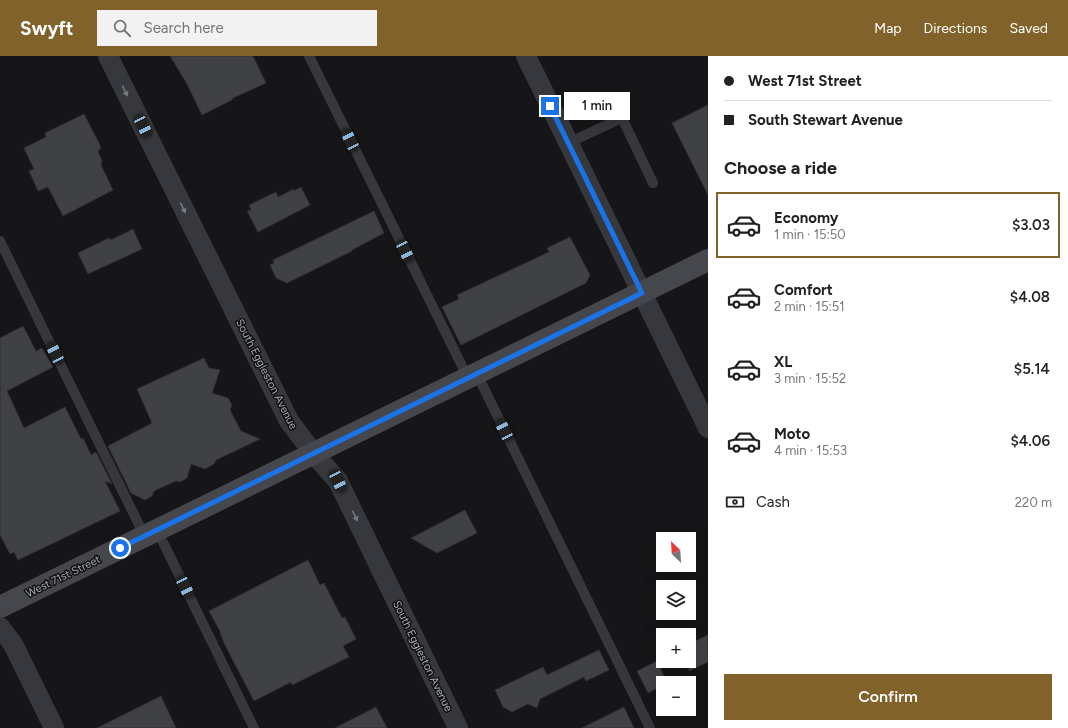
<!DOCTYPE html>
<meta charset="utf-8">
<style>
:root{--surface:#fff;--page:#f2f2f2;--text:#222;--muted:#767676;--line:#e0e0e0;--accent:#80622a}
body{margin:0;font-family:Figtree,sans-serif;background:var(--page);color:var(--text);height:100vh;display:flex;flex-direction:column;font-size:15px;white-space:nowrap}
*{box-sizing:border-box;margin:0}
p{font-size:13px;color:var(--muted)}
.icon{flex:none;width:22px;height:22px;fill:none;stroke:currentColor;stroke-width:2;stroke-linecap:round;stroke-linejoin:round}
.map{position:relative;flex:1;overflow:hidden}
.sheet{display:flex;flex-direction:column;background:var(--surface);width:360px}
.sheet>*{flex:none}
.guide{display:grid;align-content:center;height:88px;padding:0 16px;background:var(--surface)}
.needle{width:26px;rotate:335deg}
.fabs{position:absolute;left:656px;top:476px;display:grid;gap:8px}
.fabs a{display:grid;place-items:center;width:40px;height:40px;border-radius:0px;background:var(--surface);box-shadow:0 4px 16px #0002;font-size:20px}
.end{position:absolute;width:18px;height:18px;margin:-9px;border:5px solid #1a73e8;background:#fff;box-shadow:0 0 0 2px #fff}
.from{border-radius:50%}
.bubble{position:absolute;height:28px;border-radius:0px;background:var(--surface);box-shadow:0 4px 16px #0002;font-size:13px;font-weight:600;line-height:28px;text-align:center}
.car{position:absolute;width:12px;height:24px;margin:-12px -6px;border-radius:5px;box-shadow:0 0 3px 1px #0007;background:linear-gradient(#222 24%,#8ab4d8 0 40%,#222 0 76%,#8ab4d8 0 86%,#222 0)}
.guide b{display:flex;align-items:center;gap:14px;height:38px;font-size:15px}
.guide b+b{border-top:1px solid var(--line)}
.guide i{width:10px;height:10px;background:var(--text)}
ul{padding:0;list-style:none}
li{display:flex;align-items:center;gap:12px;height:66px;margin:0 8px 6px;padding:0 8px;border:2px solid transparent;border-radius:0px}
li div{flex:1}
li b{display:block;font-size:15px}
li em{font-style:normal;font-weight:600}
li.on{border-color:var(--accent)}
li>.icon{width:36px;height:36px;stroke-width:1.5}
h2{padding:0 16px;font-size:18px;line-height:48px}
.pay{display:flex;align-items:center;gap:10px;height:44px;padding:0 16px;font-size:15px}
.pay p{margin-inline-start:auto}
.cta{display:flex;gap:8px;margin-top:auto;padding:8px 16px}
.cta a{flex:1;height:46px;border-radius:0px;background:var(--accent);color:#fff;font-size:16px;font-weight:600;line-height:46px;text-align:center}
header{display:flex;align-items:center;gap:24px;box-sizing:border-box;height:56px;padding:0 20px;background:var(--accent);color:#fff}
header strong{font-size:19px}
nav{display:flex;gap:22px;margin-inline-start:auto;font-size:14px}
.search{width:280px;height:36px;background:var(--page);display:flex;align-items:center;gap:10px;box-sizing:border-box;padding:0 14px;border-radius:0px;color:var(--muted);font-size:15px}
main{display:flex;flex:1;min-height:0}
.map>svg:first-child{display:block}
.building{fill:#404145;stroke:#303034}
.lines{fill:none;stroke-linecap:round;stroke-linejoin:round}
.lane{stroke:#37383d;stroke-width:10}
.street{stroke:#37383d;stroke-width:20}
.secondary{stroke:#45474d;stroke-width:22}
.oneway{fill:#757881}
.route{stroke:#1a73e8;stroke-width:5}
.labels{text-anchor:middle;stroke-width:3;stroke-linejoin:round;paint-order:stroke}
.street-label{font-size:11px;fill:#a8adb8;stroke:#111113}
</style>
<header>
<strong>Swyft</strong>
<div class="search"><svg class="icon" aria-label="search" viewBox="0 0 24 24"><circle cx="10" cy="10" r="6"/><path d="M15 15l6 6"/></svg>Search here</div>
<nav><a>Map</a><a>Directions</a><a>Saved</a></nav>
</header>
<main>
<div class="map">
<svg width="708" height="672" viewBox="0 0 708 672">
<rect width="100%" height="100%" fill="#161618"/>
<path class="building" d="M 170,0 L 253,0 L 266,27 L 233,42 L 232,44 L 202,59 L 187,28 Z
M 708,49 L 708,139 L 672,67 Z
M 84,58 L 101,91 L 98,96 L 102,104 L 101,109 L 113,134 L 63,160 L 48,131 L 38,135 L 29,115 L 34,113 L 24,92 L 46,81 L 45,77 Z
M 301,131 L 310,149 L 258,176 L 247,155 L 251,154 L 249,149 L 276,136 L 278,141 L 294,133 L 294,135 Z
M 374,155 L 384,177 L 352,194 L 352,195 L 287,227 L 276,222 L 270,209 L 274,207 L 273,204 Z
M 133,173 L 142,193 L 88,218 L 78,197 L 109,182 L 111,184 Z
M 570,181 L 590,219 L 586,227 L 461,289 L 442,251 L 459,243 L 457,239 L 549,196 L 547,192 Z
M 23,270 L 36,295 L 42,292 L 53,311 L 7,335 L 24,372 L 65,351 L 81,383 L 83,382 L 91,399 L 96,396 L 112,428 L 105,425 L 120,455 L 18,504 L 14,496 L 10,498 L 0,479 L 0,282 Z
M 204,302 L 209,312 L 220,314 L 212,337 L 228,342 L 232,349 L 230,354 L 241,375 L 260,383 L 216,404 L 214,408 L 205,413 L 191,408 L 187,422 L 180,426 L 176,425 L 154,435 L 152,440 L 145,444 L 131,437 L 108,390 L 152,367 L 137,333 Z
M 465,454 L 477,477 L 437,497 L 411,482 Z
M 308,504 L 320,529 L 324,527 L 342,562 L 345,561 L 356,583 L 343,590 L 349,601 L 292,629 L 291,626 L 254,645 L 225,589 L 220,577 L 221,577 L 209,555 Z
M 708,579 L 708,606 L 689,615 L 689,588 Z
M 599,594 L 609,614 L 586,625 L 584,621 L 540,643 L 537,652 L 528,648 L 512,656 L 503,651 L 495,634 L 543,611 L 547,619 Z
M 657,605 L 667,627 L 663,627 L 663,629 L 648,637 L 637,615 Z
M 161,640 L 176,672 L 97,672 Z
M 376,651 L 387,672 L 335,672 Z
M 624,651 L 634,672 L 582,672 Z"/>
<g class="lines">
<path class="lane" d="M 309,0 L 468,322
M 568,87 L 622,62 L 653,127
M 0,185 L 145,481
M 477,318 L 650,672
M 157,474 L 254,672"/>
<path class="street" d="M 108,0 L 289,365 L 314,398 L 338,425 L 458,672
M 526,0 L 708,372
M 0,571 L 13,588 L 54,672"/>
<path class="secondary" d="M 0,551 L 708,204"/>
</g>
<defs><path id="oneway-solid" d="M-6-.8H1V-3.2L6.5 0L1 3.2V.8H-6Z"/></defs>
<g class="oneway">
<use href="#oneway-solid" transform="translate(125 35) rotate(64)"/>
<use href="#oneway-solid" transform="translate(183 152) rotate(64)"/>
<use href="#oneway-solid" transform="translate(355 460) rotate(64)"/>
</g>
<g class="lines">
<path class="route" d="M 120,492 L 642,237 L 550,50"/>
</g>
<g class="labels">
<g class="street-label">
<text transform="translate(267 318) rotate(63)" y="4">South Eggleston Avenue</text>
<text transform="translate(63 520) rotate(-26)" y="4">West 71st Street</text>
<text transform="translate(423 600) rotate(64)" y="4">South Eggleston Avenue</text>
</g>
</g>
</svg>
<div class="fabs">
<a><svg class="needle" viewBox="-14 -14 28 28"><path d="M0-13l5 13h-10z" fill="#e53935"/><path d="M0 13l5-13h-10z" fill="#767676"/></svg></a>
<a><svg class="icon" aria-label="layers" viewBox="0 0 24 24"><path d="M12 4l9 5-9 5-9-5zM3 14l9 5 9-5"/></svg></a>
<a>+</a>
<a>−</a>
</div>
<i class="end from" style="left:120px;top:492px"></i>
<i class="end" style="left:550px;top:50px"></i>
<div class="bubble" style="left:564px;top:36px;width:66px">1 min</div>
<i class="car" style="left:143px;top:70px;rotate:153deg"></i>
<i class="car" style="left:350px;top:84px;rotate:334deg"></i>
<i class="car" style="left:405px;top:195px;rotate:154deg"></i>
<i class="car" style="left:55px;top:297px;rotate:334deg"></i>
<i class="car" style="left:504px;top:374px;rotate:334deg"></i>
<i class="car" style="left:338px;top:425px;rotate:154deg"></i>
<i class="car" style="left:185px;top:531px;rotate:154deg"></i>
</div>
<section class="sheet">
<div class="guide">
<b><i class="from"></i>West 71st Street</b>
<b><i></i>South Stewart Avenue</b>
</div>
<h2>Choose a ride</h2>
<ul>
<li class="on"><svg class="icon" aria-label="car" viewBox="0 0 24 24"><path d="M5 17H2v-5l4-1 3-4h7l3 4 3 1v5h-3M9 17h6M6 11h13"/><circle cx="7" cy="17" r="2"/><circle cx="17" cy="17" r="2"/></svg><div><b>Economy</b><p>1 min · 15:50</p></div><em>$3.03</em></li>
<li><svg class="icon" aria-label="car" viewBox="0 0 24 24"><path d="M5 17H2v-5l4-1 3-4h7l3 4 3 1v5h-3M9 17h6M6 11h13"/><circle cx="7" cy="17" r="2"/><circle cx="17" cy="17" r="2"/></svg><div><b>Comfort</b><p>2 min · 15:51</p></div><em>$4.08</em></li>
<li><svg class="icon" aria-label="car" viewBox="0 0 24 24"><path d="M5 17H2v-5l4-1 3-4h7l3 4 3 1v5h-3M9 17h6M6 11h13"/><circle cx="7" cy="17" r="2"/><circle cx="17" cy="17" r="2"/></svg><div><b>XL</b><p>3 min · 15:52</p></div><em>$5.14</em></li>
<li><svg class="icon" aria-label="car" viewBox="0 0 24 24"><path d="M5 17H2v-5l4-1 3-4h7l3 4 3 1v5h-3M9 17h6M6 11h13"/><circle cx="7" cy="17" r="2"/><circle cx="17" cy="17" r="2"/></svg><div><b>Moto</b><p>4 min · 15:53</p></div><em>$4.06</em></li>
</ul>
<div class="pay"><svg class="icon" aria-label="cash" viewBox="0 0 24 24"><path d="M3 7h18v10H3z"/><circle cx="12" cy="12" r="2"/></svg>Cash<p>220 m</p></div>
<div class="cta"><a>Confirm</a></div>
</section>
</main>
